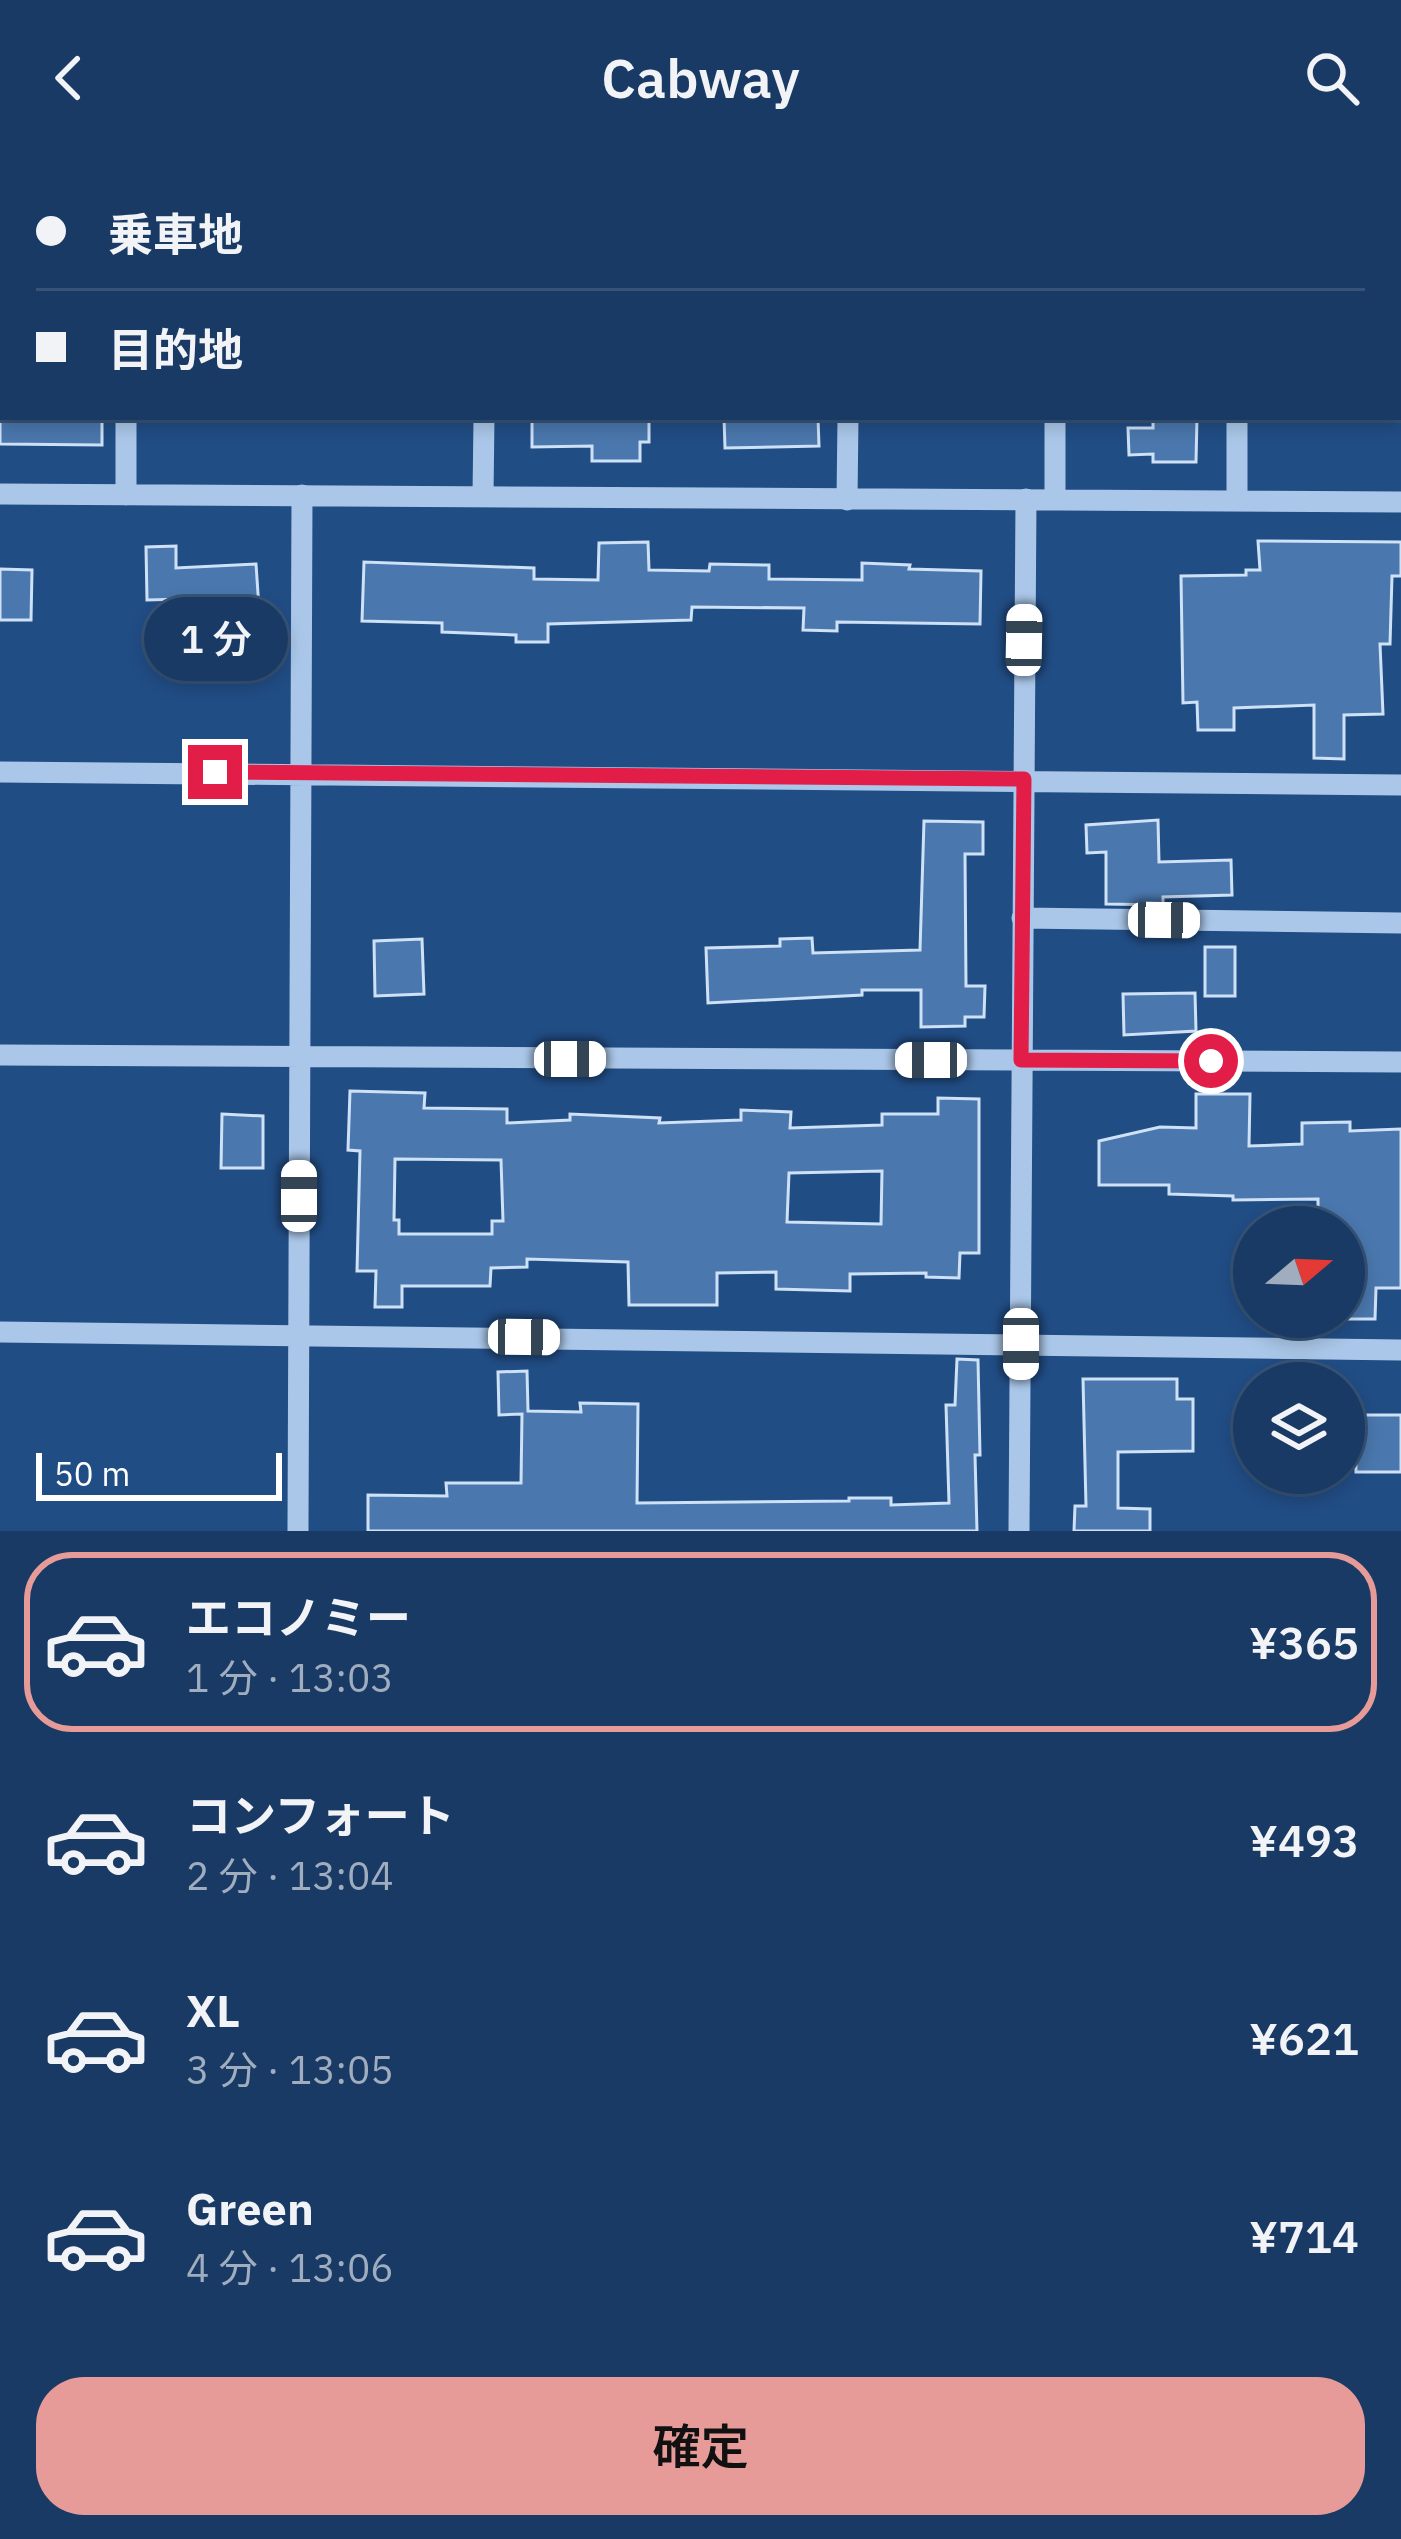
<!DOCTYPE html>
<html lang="ja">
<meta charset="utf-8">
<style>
:root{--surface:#193a64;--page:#26456d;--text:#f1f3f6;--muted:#9fadbf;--line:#375478;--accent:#e69b98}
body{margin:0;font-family:"IBM Plex Sans","Noto Sans JP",sans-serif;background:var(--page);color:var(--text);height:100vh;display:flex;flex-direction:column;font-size:45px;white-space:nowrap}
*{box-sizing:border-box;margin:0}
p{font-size:39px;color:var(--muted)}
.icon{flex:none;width:66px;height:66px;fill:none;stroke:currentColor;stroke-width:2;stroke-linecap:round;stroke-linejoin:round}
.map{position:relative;height:1375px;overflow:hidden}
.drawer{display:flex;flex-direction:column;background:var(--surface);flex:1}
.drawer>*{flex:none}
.hud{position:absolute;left:0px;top:0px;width:1401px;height:264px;box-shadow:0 6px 18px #0003,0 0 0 3px var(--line);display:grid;align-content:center;height:264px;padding:0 36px;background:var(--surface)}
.needle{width:78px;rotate:71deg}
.controls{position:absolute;left:1233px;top:1050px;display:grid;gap:24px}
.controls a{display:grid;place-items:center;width:132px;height:132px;border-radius:50%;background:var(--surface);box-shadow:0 6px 18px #0003,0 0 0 3px var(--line);font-size:60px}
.scale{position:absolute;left:36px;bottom:30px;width:246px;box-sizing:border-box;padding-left:12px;border:6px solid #fff;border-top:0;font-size:33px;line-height:42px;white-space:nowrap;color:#fff;-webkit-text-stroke:9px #214d85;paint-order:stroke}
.end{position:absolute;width:54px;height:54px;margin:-27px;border:15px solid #e11d48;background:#fff;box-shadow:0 0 0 6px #fff}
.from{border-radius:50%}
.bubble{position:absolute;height:84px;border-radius:42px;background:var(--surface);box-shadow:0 6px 18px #0003,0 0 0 3px var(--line);font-size:39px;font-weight:600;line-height:84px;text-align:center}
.car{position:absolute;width:36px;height:72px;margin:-36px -18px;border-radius:15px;box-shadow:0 0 9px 3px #0007;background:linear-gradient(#fff 24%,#345 0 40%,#fff 0 76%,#345 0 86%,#fff 0)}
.hud b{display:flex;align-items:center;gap:42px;height:114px;font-size:45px}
.hud b+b{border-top:3px solid var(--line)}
.hud i{width:30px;height:30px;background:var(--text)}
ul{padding:21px 0 0;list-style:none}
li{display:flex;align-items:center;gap:36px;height:180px;margin:0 24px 18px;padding:0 12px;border:6px solid transparent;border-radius:48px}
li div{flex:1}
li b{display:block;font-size:45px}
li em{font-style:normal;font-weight:600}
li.on{border-color:var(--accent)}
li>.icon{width:108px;height:108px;stroke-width:1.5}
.primary-button{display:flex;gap:24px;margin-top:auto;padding:24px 36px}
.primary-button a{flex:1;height:138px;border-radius:48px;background:var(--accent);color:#111;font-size:48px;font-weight:600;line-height:138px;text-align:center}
header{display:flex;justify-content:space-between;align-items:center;height:156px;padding:0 36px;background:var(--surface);font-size:54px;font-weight:600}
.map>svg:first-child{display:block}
.building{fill:#4a77ad;stroke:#cee1f7;stroke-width:3;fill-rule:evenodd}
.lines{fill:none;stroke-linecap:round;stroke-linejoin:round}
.minor{stroke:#aac7e9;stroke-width:21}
.route{stroke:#e11d48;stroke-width:15}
</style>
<header><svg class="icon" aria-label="back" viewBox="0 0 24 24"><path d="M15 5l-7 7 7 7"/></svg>Cabway<svg class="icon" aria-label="search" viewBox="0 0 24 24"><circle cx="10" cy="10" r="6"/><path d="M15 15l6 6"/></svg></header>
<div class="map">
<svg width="1401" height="1375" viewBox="0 0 1401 1375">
<rect width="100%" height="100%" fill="#214d85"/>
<path class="building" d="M 0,261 L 102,261 L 102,289 L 0,288 Z
M 532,261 L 649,261 L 649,286 L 640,286 L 640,305 L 592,305 L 592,290 L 532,291 Z
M 724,261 L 818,261 L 819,290 L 725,292 Z
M 1153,261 L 1197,261 L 1196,306 L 1153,306 L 1153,298 L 1129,299 L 1128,272 L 1153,272 Z
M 1258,385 L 1401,386 L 1401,420 L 1392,420 L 1390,488 L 1380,488 L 1383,558 L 1344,559 L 1344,603 L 1314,602 L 1314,549 L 1234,552 L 1234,574 L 1198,574 L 1197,546 L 1183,547 L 1181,420 L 1246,419 L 1246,414 L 1260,414 Z
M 648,386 L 649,414 L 709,415 L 710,408 L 769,409 L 769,423 L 862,424 L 862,407 L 910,409 L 909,413 L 981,415 L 980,468 L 837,466 L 837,475 L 803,474 L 804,452 L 692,451 L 691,464 L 548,468 L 548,486 L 516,486 L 516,479 L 442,476 L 442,467 L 362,465 L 364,406 L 534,412 L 534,423 L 598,424 L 599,387 Z
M 176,390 L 176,412 L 256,408 L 260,467 L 222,470 L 221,442 L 147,444 L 146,391 Z
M 0,413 L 32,414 L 31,464 L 0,464 Z
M 1158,664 L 1159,706 L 1231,704 L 1232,739 L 1163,741 L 1163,749 L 1106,748 L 1106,696 L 1087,697 L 1086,669 Z
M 924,665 L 983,666 L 983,698 L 965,698 L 966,830 L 985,830 L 984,861 L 965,861 L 965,870 L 921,871 L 921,834 L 862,834 L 862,839 L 708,847 L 706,792 L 780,790 L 780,783 L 812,782 L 813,797 L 920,794 Z
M 422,783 L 424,838 L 375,840 L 374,785 Z
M 1205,791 L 1235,791 L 1235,840 L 1205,840 Z
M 1195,837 L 1196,875 L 1124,879 L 1123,838 Z
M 350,935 L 425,937 L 424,952 L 507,953 L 507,967 L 570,964 L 570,958 L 660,962 L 659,967 L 741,964 L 741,954 L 791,956 L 790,972 L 882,969 L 882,958 L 938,958 L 938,942 L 979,943 L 979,1097 L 960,1097 L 959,1122 L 926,1121 L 926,1117 L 850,1118 L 850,1135 L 776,1133 L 776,1116 L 717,1117 L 717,1149 L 629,1149 L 628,1106 L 527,1103 L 527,1111 L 491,1112 L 490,1130 L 402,1130 L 402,1151 L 375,1151 L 376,1115 L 357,1115 L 360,995 L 348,994 ZM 395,1003 L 501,1004 L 503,1065 L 492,1065 L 492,1078 L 399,1078 L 399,1064 L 394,1064 ZM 882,1015 L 881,1068 L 787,1066 L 789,1017 Z
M 1196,938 L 1250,938 L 1249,990 L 1302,988 L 1302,967 L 1350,966 L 1350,975 L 1401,973 L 1401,1132 L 1376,1132 L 1375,1163 L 1344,1163 L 1344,1071 L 1318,1071 L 1318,1043 L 1233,1044 L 1233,1040 L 1169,1038 L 1169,1029 L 1099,1029 L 1099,985 L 1160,971 L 1196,972 Z
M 222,958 L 263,960 L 263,1012 L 221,1012 Z
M 957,1203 L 978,1204 L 980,1299 L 975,1299 L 977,1375 L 368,1375 L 368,1339 L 447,1340 L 446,1327 L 521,1327 L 522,1258 L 499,1259 L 498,1216 L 527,1215 L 528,1255 L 581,1256 L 580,1247 L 638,1248 L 637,1347 L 849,1345 L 849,1342 L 891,1342 L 891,1349 L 949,1347 L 946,1249 L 955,1249 Z
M 1083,1223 L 1177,1223 L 1177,1243 L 1193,1243 L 1193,1295 L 1118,1296 L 1118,1352 L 1150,1353 L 1150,1375 L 1074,1375 L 1075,1350 L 1086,1350 Z
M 1355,1259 L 1401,1259 L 1401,1316 L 1356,1316 Z"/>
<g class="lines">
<path class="minor" d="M 128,3 L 128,0
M 488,3 L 488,0
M 850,3 L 850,0
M 1055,3 L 1055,0
M 1237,3 L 1237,0
M 0,338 L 1401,346
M 126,339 L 126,261
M 483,340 L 484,261
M 847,344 L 848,261
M 1055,344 L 1055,261
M 1237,345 L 1237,261
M 0,616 L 1401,629
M 1022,762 L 1401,767
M 0,899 L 1401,906
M 0,1176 L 1401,1194
M 298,1375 L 302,339
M 1019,1375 L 1026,343"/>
</g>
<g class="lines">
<path class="route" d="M 215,616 L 1024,623 L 1021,904 L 1211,905"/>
</g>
</svg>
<div class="controls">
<a><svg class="needle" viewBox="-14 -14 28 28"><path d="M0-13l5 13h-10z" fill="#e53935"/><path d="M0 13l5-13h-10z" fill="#9fadbf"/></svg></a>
<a><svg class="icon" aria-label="layers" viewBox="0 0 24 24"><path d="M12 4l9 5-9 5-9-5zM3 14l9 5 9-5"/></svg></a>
</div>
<div class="scale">50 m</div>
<i class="end from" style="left:1211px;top:905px"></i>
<i class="end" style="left:215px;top:616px"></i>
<div class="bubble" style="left:144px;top:441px;width:144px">1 分</div>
<i class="car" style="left:1024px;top:484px;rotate:1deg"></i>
<i class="car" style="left:1164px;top:764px;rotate:91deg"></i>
<i class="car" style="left:570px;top:903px;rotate:90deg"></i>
<i class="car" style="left:931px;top:904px;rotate:270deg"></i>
<i class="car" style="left:299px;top:1040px;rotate:0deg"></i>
<i class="car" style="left:524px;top:1181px;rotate:91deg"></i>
<i class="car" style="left:1021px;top:1188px;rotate:180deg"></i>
<div class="hud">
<b><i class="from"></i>乗車地</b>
<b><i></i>目的地</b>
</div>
</div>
<section class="drawer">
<ul>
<li class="on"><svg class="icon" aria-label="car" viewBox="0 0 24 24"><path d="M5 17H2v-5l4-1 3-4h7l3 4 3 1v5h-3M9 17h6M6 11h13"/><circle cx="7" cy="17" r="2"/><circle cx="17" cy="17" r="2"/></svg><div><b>エコノミー</b><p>1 分 · 13:03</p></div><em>¥365</em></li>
<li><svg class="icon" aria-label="car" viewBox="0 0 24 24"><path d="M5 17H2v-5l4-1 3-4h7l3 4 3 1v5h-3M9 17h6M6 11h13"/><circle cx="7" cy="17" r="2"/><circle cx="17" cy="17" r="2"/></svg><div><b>コンフォート</b><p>2 分 · 13:04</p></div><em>¥493</em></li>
<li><svg class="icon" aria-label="car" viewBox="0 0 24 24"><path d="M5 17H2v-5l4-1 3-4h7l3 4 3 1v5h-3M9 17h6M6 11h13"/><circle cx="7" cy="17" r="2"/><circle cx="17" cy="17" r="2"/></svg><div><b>XL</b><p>3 分 · 13:05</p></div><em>¥621</em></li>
<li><svg class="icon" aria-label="car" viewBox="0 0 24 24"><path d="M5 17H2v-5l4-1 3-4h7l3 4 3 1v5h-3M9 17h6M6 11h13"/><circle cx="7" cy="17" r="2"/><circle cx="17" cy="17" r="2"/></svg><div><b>Green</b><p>4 分 · 13:06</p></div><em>¥714</em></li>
</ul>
<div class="primary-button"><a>確定</a></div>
</section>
